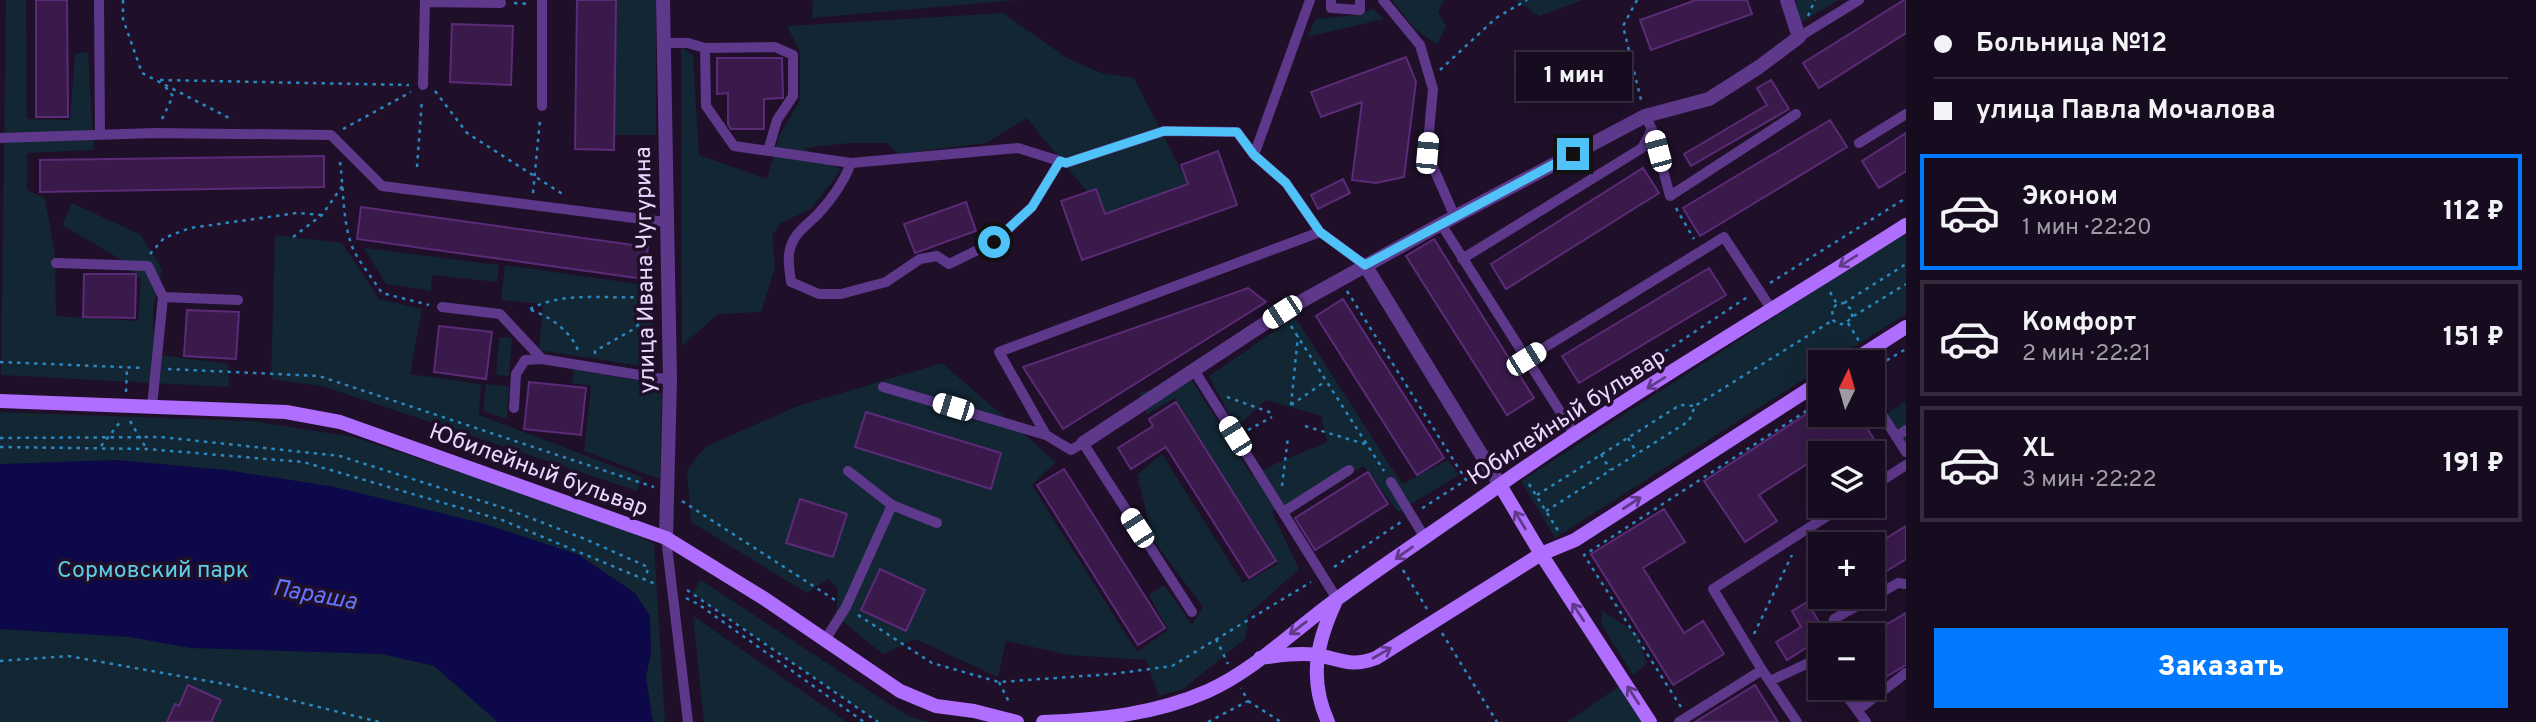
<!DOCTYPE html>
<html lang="ru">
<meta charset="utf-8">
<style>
:root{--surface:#170b1f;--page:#24192c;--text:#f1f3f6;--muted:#9e9ba4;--line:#362b3d;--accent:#0379ff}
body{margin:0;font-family:Overpass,sans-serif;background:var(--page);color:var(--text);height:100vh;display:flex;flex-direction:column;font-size:26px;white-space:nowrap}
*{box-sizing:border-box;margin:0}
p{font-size:23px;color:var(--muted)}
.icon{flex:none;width:38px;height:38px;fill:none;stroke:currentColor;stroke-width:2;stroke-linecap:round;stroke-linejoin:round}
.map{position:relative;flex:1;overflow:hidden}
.details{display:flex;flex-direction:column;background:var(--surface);width:630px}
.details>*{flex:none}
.top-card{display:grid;align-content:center;height:154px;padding:0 28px;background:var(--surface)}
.needle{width:46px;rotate:5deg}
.controls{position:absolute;left:1808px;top:350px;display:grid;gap:14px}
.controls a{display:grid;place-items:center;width:77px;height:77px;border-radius:0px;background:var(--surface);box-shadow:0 7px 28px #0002,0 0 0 2px var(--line);font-size:35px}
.end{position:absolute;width:32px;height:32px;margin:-16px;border:9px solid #4fc3f7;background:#111;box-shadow:0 0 0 4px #111}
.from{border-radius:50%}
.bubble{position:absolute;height:49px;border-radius:0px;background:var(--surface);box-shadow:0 7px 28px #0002,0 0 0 2px var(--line);font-size:23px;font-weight:800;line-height:49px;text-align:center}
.car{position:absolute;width:21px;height:42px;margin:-21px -10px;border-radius:9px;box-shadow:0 0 5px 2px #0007;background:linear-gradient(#fff 24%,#345 0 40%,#fff 0 76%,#345 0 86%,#fff 0)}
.top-card b{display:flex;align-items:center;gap:24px;height:66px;font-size:26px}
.top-card b+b{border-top:2px solid var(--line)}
.top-card i{width:18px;height:18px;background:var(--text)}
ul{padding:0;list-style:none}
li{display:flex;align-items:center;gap:21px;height:116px;margin:0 14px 10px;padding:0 14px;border:4px solid var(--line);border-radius:0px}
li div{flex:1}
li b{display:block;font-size:26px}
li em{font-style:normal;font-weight:800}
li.selected{border-color:var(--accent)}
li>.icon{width:63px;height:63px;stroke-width:1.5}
.cta{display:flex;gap:14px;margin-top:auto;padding:14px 28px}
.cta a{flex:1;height:80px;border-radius:0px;background:var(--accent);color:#fff;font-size:28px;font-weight:800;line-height:80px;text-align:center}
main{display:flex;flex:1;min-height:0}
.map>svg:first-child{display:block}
.green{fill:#122633}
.water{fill:#0c0849}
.building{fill:#391a4b;stroke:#5b2b78;stroke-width:2}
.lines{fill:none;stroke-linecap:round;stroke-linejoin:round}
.path{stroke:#2a88bf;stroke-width:2.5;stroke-dasharray:3.5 5;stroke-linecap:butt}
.lane{stroke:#5e388a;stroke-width:10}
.street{stroke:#5e388a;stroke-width:14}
.secondary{stroke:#b06eff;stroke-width:14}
.oneway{stroke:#603a89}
.route{stroke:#4fc3f7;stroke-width:9}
.labels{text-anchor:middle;stroke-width:7;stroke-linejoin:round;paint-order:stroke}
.street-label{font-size:23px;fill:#edd7ff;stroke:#1f0f29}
.park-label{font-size:23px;fill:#5dcde5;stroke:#1f0f29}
.water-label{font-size:24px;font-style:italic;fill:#6575ff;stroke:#1f0f29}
</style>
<main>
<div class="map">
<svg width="1906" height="722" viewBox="0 0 1906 722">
<rect width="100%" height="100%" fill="#1f0f29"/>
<path class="green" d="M 6,0 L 26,0 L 27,119 L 70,120 L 75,54 L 88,52 L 94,150 L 27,153 L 27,190 L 45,198 L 55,256 L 56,316 L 138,321 L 141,280 L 120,259 L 62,225 L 72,203 L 141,235 L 162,269 L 153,307 L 154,354 L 228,364 L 229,387 L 1,375 Z
M 616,0 L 656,0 L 656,135 L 614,135 Z
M 813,0 L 1018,0 L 812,18 Z
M 1392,0 L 1444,0 L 1438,12 L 1446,26 L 1437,45 L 1414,28 Z
M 1516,0 L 1583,0 L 1539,16 Z
M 1795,0 L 1839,0 L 1801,22 Z
M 1373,9 L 1384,19 L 1307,37 L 1316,19 L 1355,15 Z
M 1003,13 L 1067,58 L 1101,73 L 1134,78 L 1188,184 L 1105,214 L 1027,118 L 986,143 L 898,154 L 887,143 L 850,143 L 804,148 L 841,170 L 811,209 L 781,223 L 772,235 L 775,267 L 761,312 L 718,314 L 682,346 L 681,46 L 693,56 L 699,155 L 767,179 L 779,136 L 800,100 L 800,52 L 787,26 Z
M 1906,232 L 1906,314 L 1830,362 L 1820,362 L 1820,369 L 1555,538 L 1521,481 Z
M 275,235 L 342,243 L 379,299 L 422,309 L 410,374 L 481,384 L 479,415 L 642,477 L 637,491 L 322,386 L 271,379 Z
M 364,248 L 499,265 L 497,282 L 432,275 L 431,291 L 386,284 Z
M 505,265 L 652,286 L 653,368 L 539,350 L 543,304 L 501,300 Z
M 1295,317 L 1402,484 L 1448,460 L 1459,475 L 1398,512 L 1364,466 L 1272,512 L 1299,569 L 1248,615 L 1246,638 L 1183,689 L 1159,696 L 1146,660 L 1069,655 L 1006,641 L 998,677 L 915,639 L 883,654 L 836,616 L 838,589 L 828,579 L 807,593 L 691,522 L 687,470 L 705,447 L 795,407 L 942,363 L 1056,462 L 1032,485 L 1137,652 L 1168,630 L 1149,595 L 1164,585 L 1192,625 L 1203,607 L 1153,540 L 1137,475 L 1162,454 L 1243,583 L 1278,564 L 1175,398 L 1147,414 L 1139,393 L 1191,379 L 1252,476 L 1277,463 L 1327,442 L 1321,416 L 1266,400 L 1236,428 L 1209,376 Z
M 499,337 L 512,338 L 509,376 L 496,375 Z
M 574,369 L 662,385 L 660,479 L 584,451 L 591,386 L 572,383 Z
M 486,384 L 509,387 L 507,419 L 483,411 Z
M 1906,401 L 1906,452 L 1883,416 Z
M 0,412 L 252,421 L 354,437 L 531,496 L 624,529 L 654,544 L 665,722 L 0,722 Z
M 701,580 L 886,702 L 909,716 L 931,722 L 878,722 L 692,593 Z
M 1602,610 L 1638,635 L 1647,664 L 1633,675 L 1601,624 Z
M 693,616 L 847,722 L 704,722 Z
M 1621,685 L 1644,722 L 1567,722 Z"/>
<path class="water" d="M 117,460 L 226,470 L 335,487 L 485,524 L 579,555 L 635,593 L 650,616 L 651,653 L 646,677 L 653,722 L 498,722 L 434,666 L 382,654 L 190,648 L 130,637 L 0,629 L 0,464 Z"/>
<path class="building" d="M 36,0 L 67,0 L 68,117 L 36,117 Z
M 577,0 L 616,0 L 614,150 L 575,149 Z
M 1696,0 L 1747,0 L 1752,14 L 1651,50 L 1640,20 Z
M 1904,0 L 1906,0 L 1906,33 L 1819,88 L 1803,63 Z
M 452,24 L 513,26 L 511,85 L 450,82 Z
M 1406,57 L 1416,82 L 1404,177 L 1376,183 L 1352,180 L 1362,102 L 1321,117 L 1311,92 Z
M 717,58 L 782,58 L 783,98 L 764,99 L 764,129 L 731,129 L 728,124 L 728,93 L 717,94 Z
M 1771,80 L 1789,109 L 1691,166 L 1684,154 L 1767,105 L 1757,88 Z
M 1830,120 L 1847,147 L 1700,236 L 1683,208 Z
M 1906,133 L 1906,171 L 1879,188 L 1862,161 Z
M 1218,151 L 1237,205 L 1082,260 L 1061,201 L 1096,189 L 1105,214 L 1188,184 L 1181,165 Z
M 324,156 L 324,187 L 40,192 L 40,160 Z
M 1643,168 L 1659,193 L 1506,289 L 1491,264 Z
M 1343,179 L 1350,193 L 1318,209 L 1311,195 Z
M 966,202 L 976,231 L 915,253 L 904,224 Z
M 361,207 L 648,247 L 644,279 L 357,239 Z
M 1434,239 L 1534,398 L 1507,415 L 1406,256 Z
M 1709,268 L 1726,295 L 1579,383 L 1562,356 Z
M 84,274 L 136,274 L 135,318 L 83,317 Z
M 1248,288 L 1266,302 L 1063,429 L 1023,367 Z
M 1343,299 L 1444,458 L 1417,475 L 1316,316 Z
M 187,310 L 239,312 L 236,359 L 184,356 Z
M 439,326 L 492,332 L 486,379 L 434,372 Z
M 529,382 L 586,388 L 581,435 L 524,429 Z
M 1176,402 L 1276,561 L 1249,578 L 1166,447 L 1131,469 L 1118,448 L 1153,426 L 1149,419 Z
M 1820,405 L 1820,415 L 1858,415 L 1880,448 L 1871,453 L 1839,453 L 1835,446 L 1759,495 L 1777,521 L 1745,542 L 1704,481 Z
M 866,412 L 1001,453 L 991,489 L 855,447 Z
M 1064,469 L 1165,628 L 1138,645 L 1037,485 Z
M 1368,472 L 1388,504 L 1315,550 L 1295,518 Z
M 800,499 L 847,514 L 833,557 L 786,543 Z
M 1664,509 L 1685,542 L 1643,568 L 1684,633 L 1703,621 L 1724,654 L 1673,685 L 1591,554 Z
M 1906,526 L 1906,559 L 1872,580 L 1872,547 Z
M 880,569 L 925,590 L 906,631 L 861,610 Z
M 1807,602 L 1825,632 L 1825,635 L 1820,635 L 1820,639 L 1787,660 L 1776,642 L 1801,627 L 1792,611 Z
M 1906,613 L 1906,665 L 1872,685 L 1872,633 Z
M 188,685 L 221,700 L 211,722 L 167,722 L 175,704 L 179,706 Z
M 1755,685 L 1778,722 L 1695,722 Z"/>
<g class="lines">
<path class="path" d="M 123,0 L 123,19 L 142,73 L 233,120
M 1637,0 L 1623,26 L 1641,100
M 514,3 L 529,4
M 1808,16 L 1815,0
M 1440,70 L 1496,18 L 1527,0
M 160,80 L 409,85
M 435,91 L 467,133 L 564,195
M 162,119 L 173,96 L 162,83
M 343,129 L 411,92
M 340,162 C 344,190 342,224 354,251 C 362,266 373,279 382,293 L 429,305
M 417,167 L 422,99
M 533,193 L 540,120
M 1676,208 L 1694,239
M 293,237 L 322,215 L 343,185
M 150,254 L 164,238 L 190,228 L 297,213 L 322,215
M 1770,283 L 1906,198
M 1347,291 L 1466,480 L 1421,509
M 1830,292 L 1837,304
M 1844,303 L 1906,264
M 530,309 C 568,289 613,301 654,296
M 531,310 C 551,317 572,332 579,353
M 1852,317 L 1852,310 L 1844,303 L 1837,304 L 1832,309 L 1833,320 L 1838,324 L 1845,324 L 1852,317 L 1906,284
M 1848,323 L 1859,341
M 1291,326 L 1384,471
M 595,354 L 595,351 L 632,330 L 654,312
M 0,362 L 144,368
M 168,369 L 319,376 L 654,487
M 1872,369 L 1906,349
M 126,392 L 127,368
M 1227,397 L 1272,413
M 1291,405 L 1298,336
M 1291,405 L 1326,381
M 1573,412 L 1749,296
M 130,421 L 146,448
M 1305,426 L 1365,444
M 1248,430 L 1272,417
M 0,438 L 161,437 L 340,456 L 507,509 L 585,539 L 648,567 L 646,578
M 1628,438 L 1637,453
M 101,446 L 121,421
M 0,447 L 147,449 L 303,462 L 502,520 L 658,585
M 1601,454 L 1610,470
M 1500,458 L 1553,425
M 1529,484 L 1559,532
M 1282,486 L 1288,437
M 1537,495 L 1680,405 L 1695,406
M 682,501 L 835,600
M 1546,511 L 1689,421 L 1695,406 L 1833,320
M 1334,567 L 1401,522
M 1403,570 L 1427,609
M 687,590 L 878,722
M 686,598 L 698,604 L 864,722
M 858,615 L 932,663 L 999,682 L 1112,674 L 1172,666 L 1311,582
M 1442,633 L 1497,722
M 1754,634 L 1792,555
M 1216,639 L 1228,664
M 0,661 L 68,656 L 230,685 L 379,722
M 999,682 L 1010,704
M 1248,701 L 1281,722
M 1681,707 L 1584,555 L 1820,402
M 1208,722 L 1248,701 L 1241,688"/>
<path class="lane" d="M 99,0 L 100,135
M 1310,0 L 1254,155 L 1286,183 L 1320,232 L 1365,265
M 1331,0 L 1331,8 L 1360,10 L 1360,0
M 1383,0 L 1420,45 L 1433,89 L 1427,153 L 1455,217
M 425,2 L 501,3
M 1799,37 L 1859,0
M 663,43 L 688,43 L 705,48
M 423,85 L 425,0
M 542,106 L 542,0
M 1652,129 L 1670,196 L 1796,114
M 0,138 L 156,133 L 331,135 L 382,186 L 666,222
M 1859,143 L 1906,114
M 768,151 L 777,120 L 793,96 L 793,55 L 775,47 L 705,48 L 706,106 L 734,146 L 851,163 L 1018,148 L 1066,163 L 1164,131 L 1237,132 L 1254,155
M 851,163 C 844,182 832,199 818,214 C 805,227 792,234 789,254 C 788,263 790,273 791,282 L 819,294 L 841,294 L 886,282 L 920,259 L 937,256 L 949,264 L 994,242 L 1032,207 L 1060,161
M 1441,224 L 1575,435
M 1462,259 L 1642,148 L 1652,129 L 1645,116
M 56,263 L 148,266 L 163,297 L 152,406
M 163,297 L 238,300
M 442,307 L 500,314 L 542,359 L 670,380
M 1526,359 L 1724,237 L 1772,310
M 1194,370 L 1337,599
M 883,387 L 1046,435
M 1872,399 L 1906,452
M 514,408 L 516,374 L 525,360 L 542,359
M 1896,437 L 1906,430
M 1391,482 L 1425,538
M 1872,487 L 1906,465
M 892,505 L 937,523
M 1283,512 L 1349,470
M 666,538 L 688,722
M 1192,612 L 1083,443 L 1071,450 L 1046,435 L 999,352 L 1320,232
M 1832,635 L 1834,619 L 1898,583 L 1906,584
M 825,640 L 846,607 L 892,505 L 848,471
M 1762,670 L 1797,722
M 1770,681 L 1819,658 L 1820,659
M 1841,688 L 1866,722
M 1849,688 L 1863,706 L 1906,673
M 1679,722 L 1762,670 L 1713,589 L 1843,506"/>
<path class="street" d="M 663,0 L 670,380 L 666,538
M 1365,265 L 1500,485
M 1083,443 L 1282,312 L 1441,224 L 1645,116 L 1709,99 L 1759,67 L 1799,37 L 1787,0"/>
<path class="secondary" d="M 1851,362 L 1906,327
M 0,401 L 286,412 L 340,422 L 666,538 L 765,599 L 900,691 L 936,706 L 974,711 L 1017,722
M 1500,485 L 1541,554 L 1650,722
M 1260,658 C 1278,656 1298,652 1316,655 C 1341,659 1350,668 1376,658 L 1541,554 L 1575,540 L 1820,382
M 1043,722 C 1099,720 1156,714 1208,691 C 1255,670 1295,629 1337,599 C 1389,561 1444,525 1497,487 C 1629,394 1770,312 1906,225
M 1328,722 C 1309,680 1316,644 1335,603"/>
</g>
<defs><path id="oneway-shaft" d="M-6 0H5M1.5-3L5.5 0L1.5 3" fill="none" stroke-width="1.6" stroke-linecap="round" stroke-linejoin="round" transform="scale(1.75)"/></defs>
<g class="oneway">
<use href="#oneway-shaft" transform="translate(1848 261) rotate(148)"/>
<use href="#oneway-shaft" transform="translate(1656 383) rotate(148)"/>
<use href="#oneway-shaft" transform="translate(1632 503) rotate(-33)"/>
<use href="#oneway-shaft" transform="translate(1520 520) rotate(-121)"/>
<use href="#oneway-shaft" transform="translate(1404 553) rotate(145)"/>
<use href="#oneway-shaft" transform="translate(1578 612) rotate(-123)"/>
<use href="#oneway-shaft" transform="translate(1298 628) rotate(143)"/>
<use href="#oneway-shaft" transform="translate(1382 653) rotate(-30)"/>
<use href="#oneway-shaft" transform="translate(1633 695) rotate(-123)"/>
</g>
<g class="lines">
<path class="route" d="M 994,242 L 1032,207 L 1060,161 L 1066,163 L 1164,131 L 1237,132 L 1254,155 L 1286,183 L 1320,232 L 1365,265 L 1573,154"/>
</g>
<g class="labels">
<g class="street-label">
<text transform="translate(644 270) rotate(-91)" y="8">улица Ивана Чугурина</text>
<text transform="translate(1566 416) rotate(-33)" y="8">Юбилейный бульвар</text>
<text transform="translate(539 469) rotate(20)" y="8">Юбилейный бульвар</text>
</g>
<g class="park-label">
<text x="153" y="577">Сормовский парк</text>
</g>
<g class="water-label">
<text transform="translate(315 594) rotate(10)" y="8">Параша</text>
</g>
</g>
</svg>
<div class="controls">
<a><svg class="needle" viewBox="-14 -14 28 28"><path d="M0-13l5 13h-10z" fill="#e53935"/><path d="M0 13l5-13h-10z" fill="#9e9ba4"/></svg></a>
<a><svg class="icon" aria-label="layers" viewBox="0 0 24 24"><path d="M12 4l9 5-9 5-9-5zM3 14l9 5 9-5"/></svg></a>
<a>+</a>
<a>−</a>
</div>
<i class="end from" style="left:994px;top:242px"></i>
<i class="end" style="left:1573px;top:154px"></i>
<div class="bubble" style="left:1516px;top:52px;width:116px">1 мин</div>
<i class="car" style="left:1658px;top:151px;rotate:345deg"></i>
<i class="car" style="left:1427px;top:153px;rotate:5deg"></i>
<i class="car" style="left:1282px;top:312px;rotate:237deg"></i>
<i class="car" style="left:1526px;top:359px;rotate:58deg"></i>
<i class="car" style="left:953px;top:407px;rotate:287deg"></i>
<i class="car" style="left:1235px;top:436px;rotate:328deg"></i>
<i class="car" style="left:1137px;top:528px;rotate:327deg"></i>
</div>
<section class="details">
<div class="top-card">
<b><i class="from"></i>Больница №12</b>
<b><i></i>улица Павла Мочалова</b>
</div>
<ul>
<li class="selected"><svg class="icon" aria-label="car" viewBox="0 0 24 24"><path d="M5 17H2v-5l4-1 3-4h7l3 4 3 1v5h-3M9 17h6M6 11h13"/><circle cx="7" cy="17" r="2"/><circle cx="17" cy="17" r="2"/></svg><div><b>Эконом</b><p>1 мин · 22:20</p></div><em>112 ₽</em></li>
<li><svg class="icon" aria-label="car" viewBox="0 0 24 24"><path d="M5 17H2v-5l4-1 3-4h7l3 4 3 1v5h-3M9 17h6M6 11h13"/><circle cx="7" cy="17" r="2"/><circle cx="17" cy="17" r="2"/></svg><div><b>Комфорт</b><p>2 мин · 22:21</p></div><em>151 ₽</em></li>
<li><svg class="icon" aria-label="car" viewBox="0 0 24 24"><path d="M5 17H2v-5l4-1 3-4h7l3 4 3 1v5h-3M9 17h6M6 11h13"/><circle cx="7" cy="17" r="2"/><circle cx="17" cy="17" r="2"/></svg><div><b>XL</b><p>3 мин · 22:22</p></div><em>191 ₽</em></li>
</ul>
<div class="cta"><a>Заказать</a></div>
</section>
</main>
